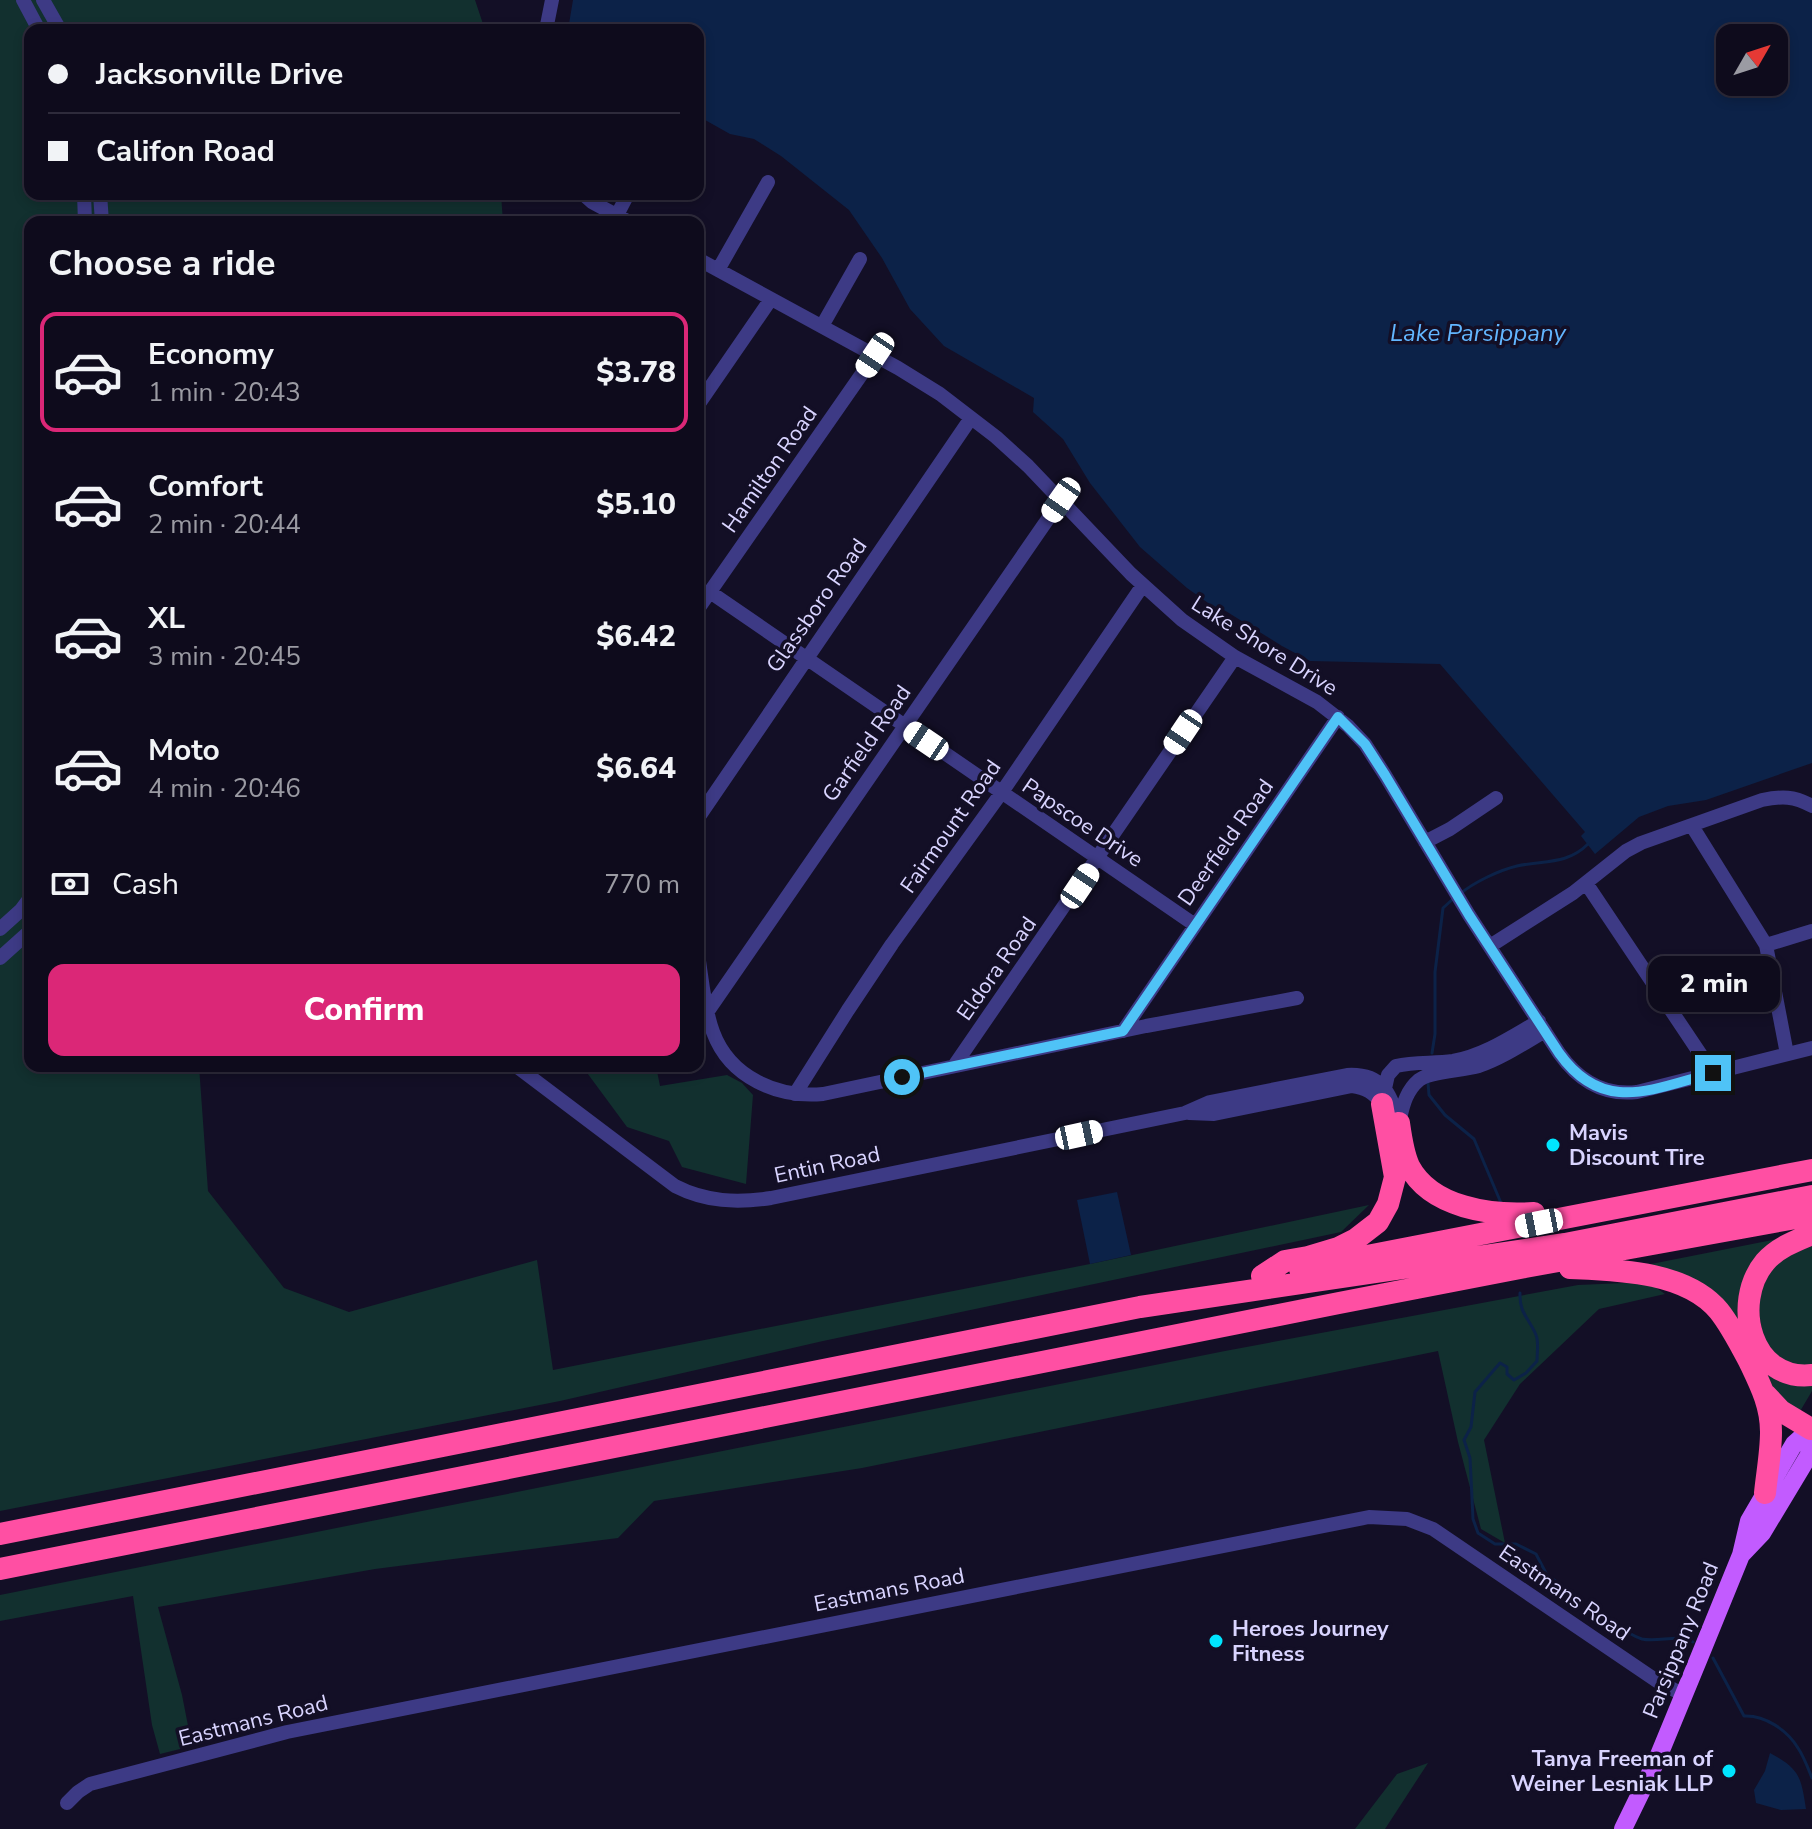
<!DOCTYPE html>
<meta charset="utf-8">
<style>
:root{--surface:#0e0b1c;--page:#1c1929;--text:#f1f3f6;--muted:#9b9ba3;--line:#2e2b3b;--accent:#db2777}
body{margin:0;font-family:"Nunito Sans",sans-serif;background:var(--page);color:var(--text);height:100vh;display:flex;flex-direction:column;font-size:30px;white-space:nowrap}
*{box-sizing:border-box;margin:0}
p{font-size:26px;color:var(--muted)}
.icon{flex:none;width:44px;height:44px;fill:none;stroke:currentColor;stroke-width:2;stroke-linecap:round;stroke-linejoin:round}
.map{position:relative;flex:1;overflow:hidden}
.sheet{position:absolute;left:24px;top:216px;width:680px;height:856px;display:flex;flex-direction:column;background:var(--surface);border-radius:16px;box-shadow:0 4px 12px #0003,0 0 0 2px var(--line)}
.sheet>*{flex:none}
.top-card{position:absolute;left:24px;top:24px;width:680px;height:176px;border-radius:16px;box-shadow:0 4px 12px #0003,0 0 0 2px var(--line);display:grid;align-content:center;height:176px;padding:0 24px;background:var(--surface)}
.needle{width:52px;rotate:51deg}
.controls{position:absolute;left:1716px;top:24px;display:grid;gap:16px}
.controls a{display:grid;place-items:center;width:72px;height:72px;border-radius:16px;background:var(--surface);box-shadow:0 4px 12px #0003,0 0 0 2px var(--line);font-size:40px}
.end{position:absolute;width:36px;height:36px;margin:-18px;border:10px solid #4fc3f7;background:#111;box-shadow:0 0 0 4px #111}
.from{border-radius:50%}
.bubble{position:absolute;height:56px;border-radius:16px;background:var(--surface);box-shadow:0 4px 12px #0003,0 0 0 2px var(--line);font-size:26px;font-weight:800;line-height:56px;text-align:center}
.car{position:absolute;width:24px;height:48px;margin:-24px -12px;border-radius:10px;box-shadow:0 0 6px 2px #0007;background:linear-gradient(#fff 24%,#345 0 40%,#fff 0 76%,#345 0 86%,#fff 0)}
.top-card b{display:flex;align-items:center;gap:28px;height:76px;font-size:30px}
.top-card b+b{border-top:2px solid var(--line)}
.top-card i{width:20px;height:20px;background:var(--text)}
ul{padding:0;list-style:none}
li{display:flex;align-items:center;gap:24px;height:120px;margin:0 16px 12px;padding:0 8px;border:4px solid transparent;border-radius:16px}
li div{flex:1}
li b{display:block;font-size:30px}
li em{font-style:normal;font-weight:800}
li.current{border-color:var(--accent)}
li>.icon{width:72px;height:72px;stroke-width:1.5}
h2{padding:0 24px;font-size:36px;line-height:96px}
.pay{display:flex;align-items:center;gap:20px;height:88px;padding:0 24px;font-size:30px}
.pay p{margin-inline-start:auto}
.primary-button{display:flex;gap:16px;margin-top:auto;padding:16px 24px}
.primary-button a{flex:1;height:92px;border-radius:16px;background:var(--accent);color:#fff;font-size:32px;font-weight:800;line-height:92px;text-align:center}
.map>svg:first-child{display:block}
.green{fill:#12302f}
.water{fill:#0c2248;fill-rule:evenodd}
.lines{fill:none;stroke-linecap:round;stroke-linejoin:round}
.stream{stroke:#0c2248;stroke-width:3}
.minor{stroke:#3d3a85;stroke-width:14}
.major{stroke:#c25bff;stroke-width:18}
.highway{stroke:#ff4fa3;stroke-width:22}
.route{stroke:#4fc3f7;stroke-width:10}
.poi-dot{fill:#00e5ff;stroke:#130f26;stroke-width:3}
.labels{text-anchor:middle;stroke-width:7;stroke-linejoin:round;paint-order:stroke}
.street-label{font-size:22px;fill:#d9d4ff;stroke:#130f26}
.poi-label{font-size:22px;font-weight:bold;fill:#d9d4ff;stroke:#130f26;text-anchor:start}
.water-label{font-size:24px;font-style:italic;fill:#62b6ff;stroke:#130f26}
</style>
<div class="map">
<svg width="1812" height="1829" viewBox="0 0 1812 1829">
<rect width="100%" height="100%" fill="#130f26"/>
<path class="green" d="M 0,0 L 475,0 L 485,30 L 30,30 L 30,194 L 501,194 L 503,222 L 30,222 L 30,1066 L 199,1066 L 208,1191 L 284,1288 L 349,1312 L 537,1260 L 553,1370 L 1090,1264 L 1369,1205 L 1341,1232 L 823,1341 L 560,1401 L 0,1511 Z
M 582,1066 L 656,1066 L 660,1086 L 727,1075 L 742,1083 L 753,1095 L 746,1184 L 682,1167 L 669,1141 L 627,1127 Z
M 1782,1238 L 1770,1249 L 1750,1339 L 1812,1380 L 1812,1391 L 1799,1413 L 1777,1397 L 1732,1318 L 1650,1268 L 1651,1264 Z
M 1812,1246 L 1812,1365 L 1796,1365 L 1776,1356 L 1763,1338 L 1757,1298 L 1777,1260 Z
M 1648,1282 L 1665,1294 L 1599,1309 L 1520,1384 L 1484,1440 L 1505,1543 L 1481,1529 L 1458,1442 L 1438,1351 L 862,1468 L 654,1501 L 618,1538 L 375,1569 L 158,1607 L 182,1695 L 192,1746 L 160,1754 L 152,1725 L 133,1596 L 0,1621 L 0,1595 L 1225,1351 L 1578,1285 Z
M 1428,1763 L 1385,1829 L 1355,1829 L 1397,1774 Z"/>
<path class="water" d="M 573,0 L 1812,0 L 1812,763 L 1706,800 L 1668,806 L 1639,817 L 1595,854 L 1581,836 L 1585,832 L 1440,664 L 1310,661 L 1282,646 L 1224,610 L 1211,605 L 1187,588 L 1140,547 L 1090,483 L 1063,439 L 1033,412 L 1034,398 L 944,346 L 910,309 L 882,258 L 849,210 L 781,156 L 754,139 L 730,134 L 698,116 L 698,30 L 568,30 ZM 1730,38 L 1774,38 L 1774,82 L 1730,82 Z
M 1117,1192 L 1131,1255 L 1090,1264 L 1077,1200 Z
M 1770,1753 C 1800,1769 1801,1777 1806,1809 L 1781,1810 L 1756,1803 L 1754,1790 L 1765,1771 Z"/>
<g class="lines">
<path class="stream" d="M 1460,894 C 1474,882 1500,870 1517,866 C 1544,860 1567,865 1588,844
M 1432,1053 L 1435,1034 L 1435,972 L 1443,908 L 1454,898
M 1428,1083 L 1429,1095 L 1445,1115 L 1474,1139 L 1501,1203
M 1520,1293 C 1519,1313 1529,1318 1536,1335 C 1539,1342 1537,1353 1537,1361 L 1526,1373 L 1514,1380 L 1507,1374 L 1507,1367 L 1500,1363 L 1475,1392 L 1471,1427 L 1464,1440 L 1470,1458 L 1473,1519 L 1478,1533 L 1495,1544 L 1516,1544 L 1536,1554 L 1547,1575 L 1575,1595
M 1604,1615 C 1615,1623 1628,1635 1642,1639 C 1659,1643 1678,1633 1693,1642
M 1713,1658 L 1744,1716 C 1765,1715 1787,1730 1798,1748 C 1804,1757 1808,1768 1812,1778"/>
<path class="minor" d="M 23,0 L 39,30
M 43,0 L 60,30
M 546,30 L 552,0
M 84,194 L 85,222
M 100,194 L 102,222
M 583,194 L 592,202 L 629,222
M 617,215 L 628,194
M 698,259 L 898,368 L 940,394 L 996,437 L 1028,466 L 1131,574 L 1182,620 L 1235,657 L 1317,702 L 1348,726 L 1365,744 L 1385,775 L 1469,915 L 1559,1053 C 1578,1080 1603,1096 1637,1092 L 1812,1048
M 718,270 L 768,182
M 822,326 L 860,259
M 698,405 L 771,299
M 710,592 L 1195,925
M 698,609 L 875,355
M 698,818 L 971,418
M 1692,826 L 1766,945 L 1787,1054
M 1425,842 L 1450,829 L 1496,798
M 1586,883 L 1713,1073
M 0,929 L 21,910 L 30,898
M 1766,945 L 1812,931
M 1490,946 L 1573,893 L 1626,851 L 1641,843 L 1762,800 C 1782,796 1794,796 1812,806
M 698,954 C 702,979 704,1008 713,1032 C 730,1078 778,1098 823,1094 L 1146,1026 L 1297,998
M 0,958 L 30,931
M 708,1011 L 1061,500
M 1123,1031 L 1338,717
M 516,1066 L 675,1186 C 706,1202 737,1203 771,1198 L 1185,1113 L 1210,1102 L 1347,1075 C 1382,1073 1391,1093 1399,1123
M 954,1066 L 1235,657
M 1384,1093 L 1388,1075 L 1396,1066 C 1415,1061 1434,1064 1453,1061 C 1485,1055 1511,1037 1539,1021
M 795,1094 L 848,1010 L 892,944 L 1002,792 L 1143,585
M 1189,1113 L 1214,1114 L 1352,1086 C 1366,1088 1374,1093 1382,1104
M 1400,1119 C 1403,1104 1407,1090 1419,1080 C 1430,1071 1462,1071 1479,1066 C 1502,1058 1523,1044 1545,1031
M 67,1803 L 78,1792 L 90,1784 L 287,1732 L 1369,1517 L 1407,1519 L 1433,1529 L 1657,1681 L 1684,1695"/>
<path class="major" d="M 1742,1554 L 1762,1533 L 1809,1455 L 1811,1429
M 1623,1829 L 1659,1755 L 1699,1658 L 1741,1555 L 1749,1521 L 1794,1444 L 1812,1428"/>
<path class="highway" d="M 1399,1123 C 1401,1137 1403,1153 1409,1166 C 1431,1208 1492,1216 1534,1213
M 1812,1234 C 1795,1241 1777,1248 1765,1262 C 1731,1303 1751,1382 1812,1375
M 1570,1268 C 1617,1270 1686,1271 1719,1311 C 1731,1326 1741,1346 1750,1363 C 1761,1386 1771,1406 1771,1432 C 1771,1452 1767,1473 1765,1493
M 1300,1269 L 1812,1170
M 1262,1276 L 1285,1261 L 1308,1257 L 1338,1248 L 1356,1239 L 1378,1222 L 1388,1204 L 1395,1177 L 1382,1104
M 1766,1395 L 1781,1411 L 1811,1429
M 0,1534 L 1140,1307 L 1565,1244 L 1812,1196
M 0,1569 L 1339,1303 L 1525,1267 L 1812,1215"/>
</g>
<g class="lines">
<path class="route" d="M 902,1077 L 1123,1031 L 1338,717 L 1365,744 L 1385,775 L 1469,915 L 1559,1053 C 1603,1115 1652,1089 1713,1073"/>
</g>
<g class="poi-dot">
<circle cx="1553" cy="1145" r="8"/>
<circle cx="1216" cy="1641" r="8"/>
<circle cx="1729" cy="1771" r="8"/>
</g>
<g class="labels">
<g class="street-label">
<text transform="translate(769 469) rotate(-55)" y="8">Hamilton Road</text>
<text transform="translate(816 605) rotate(-55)" y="8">Glassboro Road</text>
<text transform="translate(1265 645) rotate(32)" y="8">Lake Shore Drive</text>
<text transform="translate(866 743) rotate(-55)" y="8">Garfield Road</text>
<text transform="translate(1083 822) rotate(34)" y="8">Papscoe Drive</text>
<text transform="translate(950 826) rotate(-55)" y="8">Fairmount Road</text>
<text transform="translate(1225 842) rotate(-55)" y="8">Deerfield Road</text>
<text transform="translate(996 968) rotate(-55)" y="8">Eldora Road</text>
<text transform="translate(827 1164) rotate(-12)" y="8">Entin Road</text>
<text transform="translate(889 1589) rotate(-11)" y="8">Eastmans Road</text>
<text transform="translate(1565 1592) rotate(34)" y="8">Eastmans Road</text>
<text transform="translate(1680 1640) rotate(-68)" y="8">Parsippany Road</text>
<text transform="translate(253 1720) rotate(-14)" y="8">Eastmans Road</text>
</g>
<g class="poi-label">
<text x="1569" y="1140">Mavis<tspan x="1569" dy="25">Discount Tire</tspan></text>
<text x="1232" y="1636">Heroes Journey<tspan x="1232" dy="25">Fitness</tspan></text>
<text x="1713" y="1766" text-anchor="end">Tanya Freeman of<tspan x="1713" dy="25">Weiner Lesniak LLP</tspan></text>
</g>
<g class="water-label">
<text x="1478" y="341">Lake Parsippany</text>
</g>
</g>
</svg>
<div class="controls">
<a><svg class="needle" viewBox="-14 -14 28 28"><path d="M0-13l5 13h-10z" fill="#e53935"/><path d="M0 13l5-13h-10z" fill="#9b9ba3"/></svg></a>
</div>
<i class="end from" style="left:902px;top:1077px"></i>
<i class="end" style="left:1713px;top:1073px"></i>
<div class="bubble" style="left:1648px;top:956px;width:132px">2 min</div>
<i class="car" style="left:875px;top:355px;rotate:214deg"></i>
<i class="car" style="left:1061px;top:500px;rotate:215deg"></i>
<i class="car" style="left:1183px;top:732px;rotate:214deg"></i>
<i class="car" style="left:926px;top:741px;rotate:304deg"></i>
<i class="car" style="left:1080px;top:886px;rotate:34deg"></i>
<i class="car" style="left:1079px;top:1135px;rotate:78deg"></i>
<i class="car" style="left:1539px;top:1223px;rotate:259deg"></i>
<div class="top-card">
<b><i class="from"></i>Jacksonville Drive</b>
<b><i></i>Califon Road</b>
</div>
<section class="sheet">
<h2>Choose a ride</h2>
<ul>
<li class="current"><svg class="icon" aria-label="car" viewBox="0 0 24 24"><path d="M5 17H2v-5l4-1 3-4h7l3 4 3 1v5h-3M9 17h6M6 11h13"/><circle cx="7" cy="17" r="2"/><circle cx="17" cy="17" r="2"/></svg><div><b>Economy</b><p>1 min · 20:43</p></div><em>$3.78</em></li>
<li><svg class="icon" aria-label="car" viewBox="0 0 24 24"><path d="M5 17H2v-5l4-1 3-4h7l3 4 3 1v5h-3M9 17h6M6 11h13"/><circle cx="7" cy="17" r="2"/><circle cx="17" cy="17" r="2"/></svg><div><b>Comfort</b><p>2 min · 20:44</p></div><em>$5.10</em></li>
<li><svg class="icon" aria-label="car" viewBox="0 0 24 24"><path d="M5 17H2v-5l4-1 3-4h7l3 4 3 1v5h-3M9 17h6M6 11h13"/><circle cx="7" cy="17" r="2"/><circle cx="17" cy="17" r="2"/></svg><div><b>XL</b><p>3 min · 20:45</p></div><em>$6.42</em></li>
<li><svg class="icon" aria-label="car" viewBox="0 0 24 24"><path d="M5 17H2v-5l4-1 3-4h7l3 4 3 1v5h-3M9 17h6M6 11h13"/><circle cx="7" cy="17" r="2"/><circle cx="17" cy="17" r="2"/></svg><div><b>Moto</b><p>4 min · 20:46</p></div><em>$6.64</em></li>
</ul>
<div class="pay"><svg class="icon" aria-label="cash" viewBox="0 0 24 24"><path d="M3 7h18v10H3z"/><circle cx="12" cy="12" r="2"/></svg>Cash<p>770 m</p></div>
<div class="primary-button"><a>Confirm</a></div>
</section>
</div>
